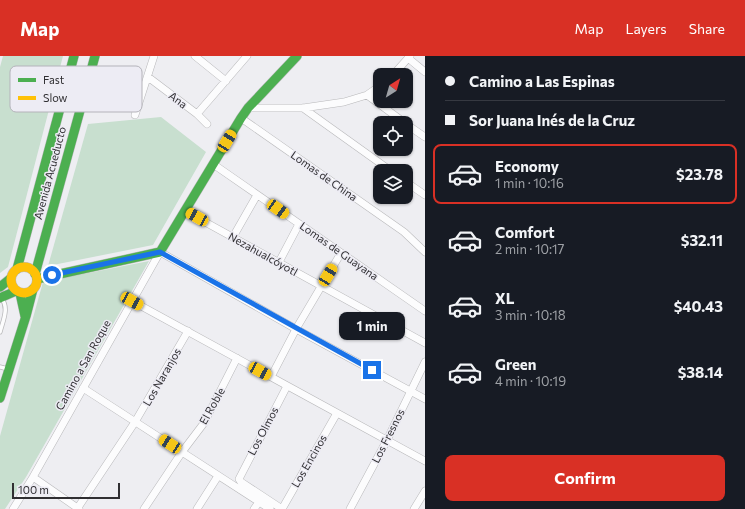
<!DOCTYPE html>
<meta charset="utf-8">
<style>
:root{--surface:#171b24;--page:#242831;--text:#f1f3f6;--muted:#9ea1a6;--line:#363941;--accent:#d93025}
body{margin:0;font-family:Commissioner,sans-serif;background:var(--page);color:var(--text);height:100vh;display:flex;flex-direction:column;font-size:15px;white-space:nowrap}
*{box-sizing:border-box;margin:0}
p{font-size:13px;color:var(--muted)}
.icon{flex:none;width:22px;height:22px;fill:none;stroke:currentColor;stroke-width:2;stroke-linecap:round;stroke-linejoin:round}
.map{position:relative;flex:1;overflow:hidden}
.sheet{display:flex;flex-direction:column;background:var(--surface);width:320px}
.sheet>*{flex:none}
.guide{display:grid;align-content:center;height:88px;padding:0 20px;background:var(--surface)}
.needle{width:26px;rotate:37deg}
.tools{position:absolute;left:373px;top:12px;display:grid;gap:8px}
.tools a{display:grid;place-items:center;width:40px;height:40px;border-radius:8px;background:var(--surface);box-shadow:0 1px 3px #0004;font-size:20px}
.scale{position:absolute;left:12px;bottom:10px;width:108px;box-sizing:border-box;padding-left:4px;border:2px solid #302f32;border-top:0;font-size:11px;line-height:14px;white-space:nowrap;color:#302f32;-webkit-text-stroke:3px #edecf4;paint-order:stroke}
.end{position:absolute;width:18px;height:18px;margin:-9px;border:5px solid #1a73e8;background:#fff;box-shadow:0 0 0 2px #fff}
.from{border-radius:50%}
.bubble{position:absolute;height:28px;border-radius:8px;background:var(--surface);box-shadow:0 1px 3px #0004;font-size:13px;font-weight:700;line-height:28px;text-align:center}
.car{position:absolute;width:12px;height:24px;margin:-12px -6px;border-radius:5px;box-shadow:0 0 3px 1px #0007;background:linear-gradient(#f5c518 24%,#345 0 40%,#f5c518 0 76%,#345 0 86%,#f5c518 0)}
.guide b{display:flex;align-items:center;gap:14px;height:38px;font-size:15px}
.guide b+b{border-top:1px solid var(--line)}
.guide i{width:10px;height:10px;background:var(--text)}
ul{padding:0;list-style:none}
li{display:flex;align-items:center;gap:12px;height:60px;margin:0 8px 6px;padding:0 12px;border:2px solid transparent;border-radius:8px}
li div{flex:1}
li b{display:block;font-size:15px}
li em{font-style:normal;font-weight:700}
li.active{border-color:var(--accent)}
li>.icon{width:36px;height:36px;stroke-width:1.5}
.action{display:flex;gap:8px;margin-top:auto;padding:8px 20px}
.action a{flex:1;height:46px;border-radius:8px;background:var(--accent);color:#fff;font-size:16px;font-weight:700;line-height:46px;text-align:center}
header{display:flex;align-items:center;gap:24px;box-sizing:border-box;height:56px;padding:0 20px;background:var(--accent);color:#fff}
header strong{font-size:19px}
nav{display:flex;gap:22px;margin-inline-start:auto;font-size:14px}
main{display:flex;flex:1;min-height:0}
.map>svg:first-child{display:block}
.grass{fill:#c8dfcf}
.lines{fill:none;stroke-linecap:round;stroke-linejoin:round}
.lane-casing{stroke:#b8b8ba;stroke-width:5}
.street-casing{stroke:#b8b8ba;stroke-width:8}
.fast-casing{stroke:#b8b8ba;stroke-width:10}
.slow-casing{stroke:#b8b8ba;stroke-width:10}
.lane{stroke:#fcfcfd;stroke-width:3.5}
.street{stroke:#fcfcfd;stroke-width:7}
.fast{stroke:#4caf50;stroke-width:9}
.slow{stroke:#ffc107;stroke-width:9}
.route{stroke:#1a73e8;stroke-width:5}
.labels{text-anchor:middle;stroke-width:3;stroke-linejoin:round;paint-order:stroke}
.street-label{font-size:11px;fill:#302f32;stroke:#edecf4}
.key{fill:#edecf4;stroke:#b4b3ba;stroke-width:1}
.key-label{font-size:11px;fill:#302f32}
</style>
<header>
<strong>Map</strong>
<nav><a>Map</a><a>Layers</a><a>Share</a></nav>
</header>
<main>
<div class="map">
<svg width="425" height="453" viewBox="0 0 425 453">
<rect width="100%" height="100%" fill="#eeeef2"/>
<path class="grass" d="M 3,0 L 63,0 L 8,211 L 0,217 L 0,11 Z
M 161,61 L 206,96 L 153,189 L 48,210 L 88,68 Z
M 149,205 L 26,421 L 5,453 L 0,453 L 0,380 L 43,226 Z"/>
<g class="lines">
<g class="lane-casing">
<path id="lane" d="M 0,276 C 3,265 9,252 2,243
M 0,311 L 8,313"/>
</g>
<g class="street-casing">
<path id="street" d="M 195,0 L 226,25
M 408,2 L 425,16
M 393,19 L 410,0
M 148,21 L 197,58 L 207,68
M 367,39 L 405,67
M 248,52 L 303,52 L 344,46 L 367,39 L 380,30
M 303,52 L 391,115
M 197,58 L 247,0
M 135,59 L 154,0
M 241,62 L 404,176 L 425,196
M 406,68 L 425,81
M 213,108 L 425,255
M 406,126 L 425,139
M 185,155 L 425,287
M 233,181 L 257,139
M 279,206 L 299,168
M 132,245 L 425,405
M 271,321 L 296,273 L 341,197
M 83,332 L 270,453
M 33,421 L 79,453
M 13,453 L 33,421 L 160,196 L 296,273 L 425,343
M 77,453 L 135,366 L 188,275
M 144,453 L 182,396 L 204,367 L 237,302
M 197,453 L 218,420
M 254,453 L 259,446
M 282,453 L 241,426 L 239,423 L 287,330
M 282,453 L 337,357
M 350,453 L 387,384 L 425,306
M 414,453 L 425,435"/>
</g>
<g class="fast-casing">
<path id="fast" d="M 17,213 L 74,0
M 35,218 L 95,0
M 37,223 L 160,196 L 241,62 L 248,52 L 297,0
M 0,231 L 10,223
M 20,237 L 25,260
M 0,242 L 16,235
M 0,342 L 26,260 L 33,233"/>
</g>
<g class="slow-casing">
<path id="slow" d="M 64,38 L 83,42
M11 224a13 13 0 1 1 26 0a13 13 0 1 1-26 0Z"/>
</g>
<use href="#lane" class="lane"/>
<use href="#street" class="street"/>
<use href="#fast" class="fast"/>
<use href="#slow" class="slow"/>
</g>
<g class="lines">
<path class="route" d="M 52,219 L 160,196 L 372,314"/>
</g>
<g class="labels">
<g class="street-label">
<text transform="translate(178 44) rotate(37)" y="4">Ana</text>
<text transform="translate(50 117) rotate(-75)" y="4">Avenida Acueducto</text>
<text transform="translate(324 120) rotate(35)" y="4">Lomas de China</text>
<text transform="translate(339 195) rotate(35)" y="4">Lomas de Guayana</text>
<text transform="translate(263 198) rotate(29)" y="4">Nezahualcóyotl</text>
<text transform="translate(83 309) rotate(-61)" y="4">Camino a San Roque</text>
<text transform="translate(162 321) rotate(-60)" y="4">Los Naranjos</text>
<text transform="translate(212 350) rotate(-61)" y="4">El Roble</text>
<text transform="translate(263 375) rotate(-62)" y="4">Los Olmos</text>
<text transform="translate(388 380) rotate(-63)" y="4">Los Fresnos</text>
<text transform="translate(309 405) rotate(-60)" y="4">Los Encinos</text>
</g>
</g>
<rect x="10" y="10" width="132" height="46" rx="6" class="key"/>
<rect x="18" y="22" width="18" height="4" fill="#4caf50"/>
<rect x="18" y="40" width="18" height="4" fill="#ffc107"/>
<g class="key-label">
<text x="43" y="28">Fast</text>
<text x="43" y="46">Slow</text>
</g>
</svg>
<div class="tools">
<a><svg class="needle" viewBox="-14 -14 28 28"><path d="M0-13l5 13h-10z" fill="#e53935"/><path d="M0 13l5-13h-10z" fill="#9ea1a6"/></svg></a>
<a><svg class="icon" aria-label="locate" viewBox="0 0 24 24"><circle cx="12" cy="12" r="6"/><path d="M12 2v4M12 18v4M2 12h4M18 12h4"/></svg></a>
<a><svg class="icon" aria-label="layers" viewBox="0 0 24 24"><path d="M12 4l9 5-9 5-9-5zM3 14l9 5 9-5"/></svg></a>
</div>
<div class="scale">100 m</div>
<i class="end from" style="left:52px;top:219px"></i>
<i class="end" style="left:372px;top:314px"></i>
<div class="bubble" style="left:339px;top:256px;width:66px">1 min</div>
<i class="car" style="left:227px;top:85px;rotate:31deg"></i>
<i class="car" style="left:278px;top:153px;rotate:125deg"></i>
<i class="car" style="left:197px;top:161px;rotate:299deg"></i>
<i class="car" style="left:328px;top:219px;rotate:31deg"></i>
<i class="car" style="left:132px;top:245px;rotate:119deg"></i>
<i class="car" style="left:260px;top:315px;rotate:119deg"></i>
<i class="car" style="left:170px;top:388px;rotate:303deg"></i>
</div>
<section class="sheet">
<div class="guide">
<b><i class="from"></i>Camino a Las Espinas</b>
<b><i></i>Sor Juana Inés de la Cruz</b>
</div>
<ul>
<li class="active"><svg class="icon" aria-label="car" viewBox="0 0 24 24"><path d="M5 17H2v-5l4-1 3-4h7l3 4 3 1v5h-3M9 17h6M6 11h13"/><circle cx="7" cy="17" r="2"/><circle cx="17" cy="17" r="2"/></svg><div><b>Economy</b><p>1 min · 10:16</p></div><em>$23.78</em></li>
<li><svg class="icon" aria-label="car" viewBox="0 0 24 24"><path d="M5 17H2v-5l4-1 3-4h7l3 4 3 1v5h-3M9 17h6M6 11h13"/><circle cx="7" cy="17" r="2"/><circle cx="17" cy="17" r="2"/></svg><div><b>Comfort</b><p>2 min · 10:17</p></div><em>$32.11</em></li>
<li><svg class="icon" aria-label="car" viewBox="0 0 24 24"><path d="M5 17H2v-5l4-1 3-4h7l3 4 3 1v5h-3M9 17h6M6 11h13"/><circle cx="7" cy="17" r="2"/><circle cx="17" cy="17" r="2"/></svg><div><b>XL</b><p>3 min · 10:18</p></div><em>$40.43</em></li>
<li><svg class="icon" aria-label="car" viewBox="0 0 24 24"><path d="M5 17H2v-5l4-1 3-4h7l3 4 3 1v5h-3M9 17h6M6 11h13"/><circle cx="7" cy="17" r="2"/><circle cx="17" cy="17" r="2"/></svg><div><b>Green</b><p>4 min · 10:19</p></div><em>$38.14</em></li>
</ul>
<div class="action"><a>Confirm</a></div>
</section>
</main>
